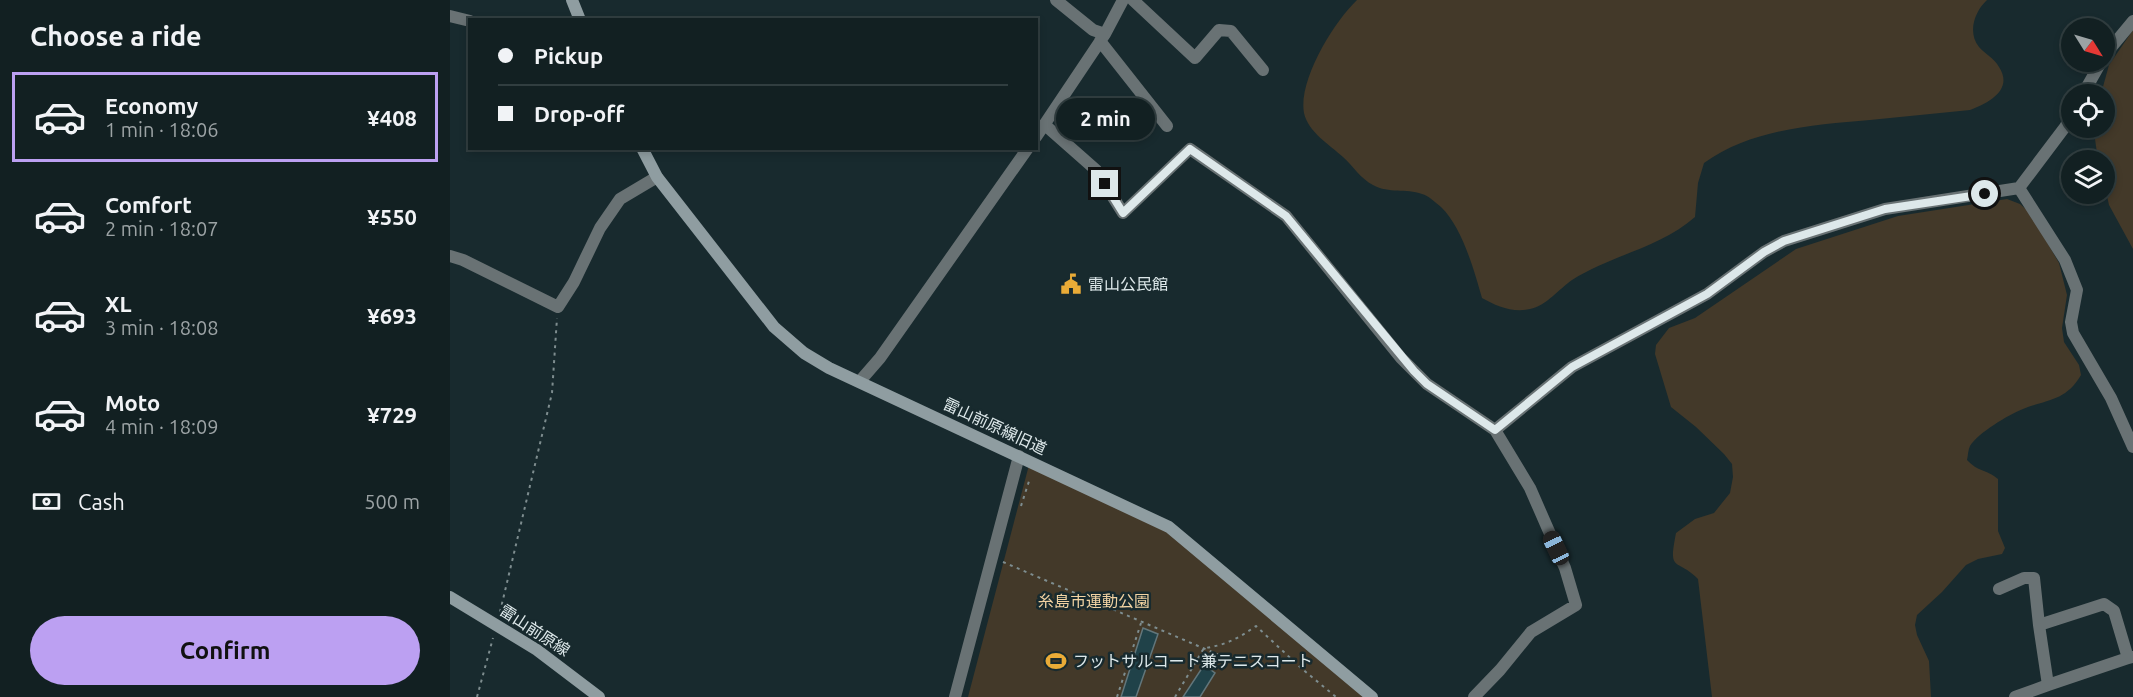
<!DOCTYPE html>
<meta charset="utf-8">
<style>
:root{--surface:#122022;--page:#1f2d2f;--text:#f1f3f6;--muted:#9ca3a5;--line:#313e40;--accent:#bca0f2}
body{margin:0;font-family:Ubuntu,"Noto Sans JP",sans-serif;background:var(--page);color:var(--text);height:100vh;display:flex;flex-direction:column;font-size:22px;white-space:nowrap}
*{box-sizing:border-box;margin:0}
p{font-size:20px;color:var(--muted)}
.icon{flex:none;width:33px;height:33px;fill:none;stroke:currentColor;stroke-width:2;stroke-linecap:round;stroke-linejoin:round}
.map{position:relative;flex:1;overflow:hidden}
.drawer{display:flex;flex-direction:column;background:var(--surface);width:450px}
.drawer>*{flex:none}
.banner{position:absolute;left:18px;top:18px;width:570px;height:132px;border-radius:0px;box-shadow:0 3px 9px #0003,0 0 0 2px var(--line);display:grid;align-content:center;height:132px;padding:0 30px;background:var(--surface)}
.needle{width:39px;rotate:127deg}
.fabs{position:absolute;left:1611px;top:18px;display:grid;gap:12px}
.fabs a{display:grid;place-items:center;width:54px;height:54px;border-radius:50%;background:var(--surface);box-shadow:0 3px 9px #0003,0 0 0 2px var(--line);font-size:30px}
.end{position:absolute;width:27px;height:27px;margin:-14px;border:8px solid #dde8ea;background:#111;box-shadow:0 0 0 3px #111}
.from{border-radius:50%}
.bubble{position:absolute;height:42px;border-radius:21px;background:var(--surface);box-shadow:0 3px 9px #0003,0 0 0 2px var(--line);font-size:20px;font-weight:600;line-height:42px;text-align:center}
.car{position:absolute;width:18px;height:36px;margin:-18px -9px;border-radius:8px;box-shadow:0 0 4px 2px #0007;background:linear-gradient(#222 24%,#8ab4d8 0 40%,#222 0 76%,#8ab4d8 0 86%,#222 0)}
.banner b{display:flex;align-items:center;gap:21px;height:57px;font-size:22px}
.banner b+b{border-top:2px solid var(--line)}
.banner i{width:15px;height:15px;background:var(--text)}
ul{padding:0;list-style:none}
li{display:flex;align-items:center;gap:18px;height:90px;margin:0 12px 9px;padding:0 18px;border:3px solid transparent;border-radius:0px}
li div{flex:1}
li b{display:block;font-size:22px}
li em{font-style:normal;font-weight:600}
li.active{border-color:var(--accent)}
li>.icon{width:54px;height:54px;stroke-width:1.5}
h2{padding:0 30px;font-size:27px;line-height:72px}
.pay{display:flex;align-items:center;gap:15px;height:66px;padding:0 30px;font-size:22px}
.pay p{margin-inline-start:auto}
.cta{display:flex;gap:12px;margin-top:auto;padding:12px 30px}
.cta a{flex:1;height:69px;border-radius:36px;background:var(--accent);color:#111;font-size:24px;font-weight:600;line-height:69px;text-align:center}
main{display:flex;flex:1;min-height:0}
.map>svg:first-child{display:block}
.green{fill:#433929}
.building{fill:#204249;stroke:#62767b;stroke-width:1.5}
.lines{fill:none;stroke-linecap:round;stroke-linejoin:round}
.path{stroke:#7e8d8f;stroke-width:2;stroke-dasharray:3 4.5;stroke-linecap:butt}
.street{stroke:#697274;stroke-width:12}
.secondary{stroke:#8f9da1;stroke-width:12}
.route{stroke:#dde8ea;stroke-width:8}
.labels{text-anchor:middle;stroke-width:5;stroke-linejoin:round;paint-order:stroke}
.poi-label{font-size:16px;fill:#dde8ea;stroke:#182a2e;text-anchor:start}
.street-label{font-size:16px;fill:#dde8ea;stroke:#182a2e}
.park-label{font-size:16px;fill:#f1d2a2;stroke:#182a2e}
</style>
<main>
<section class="drawer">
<h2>Choose a ride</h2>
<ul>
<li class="active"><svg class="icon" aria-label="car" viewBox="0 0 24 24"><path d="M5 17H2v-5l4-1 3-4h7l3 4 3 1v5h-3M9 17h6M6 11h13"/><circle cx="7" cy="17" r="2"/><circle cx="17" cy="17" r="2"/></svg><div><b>Economy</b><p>1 min · 18:06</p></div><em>¥408</em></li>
<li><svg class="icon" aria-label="car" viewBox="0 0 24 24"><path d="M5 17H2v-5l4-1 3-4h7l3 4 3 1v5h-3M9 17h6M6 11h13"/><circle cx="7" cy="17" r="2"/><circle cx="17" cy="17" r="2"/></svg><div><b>Comfort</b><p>2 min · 18:07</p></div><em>¥550</em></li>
<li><svg class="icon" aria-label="car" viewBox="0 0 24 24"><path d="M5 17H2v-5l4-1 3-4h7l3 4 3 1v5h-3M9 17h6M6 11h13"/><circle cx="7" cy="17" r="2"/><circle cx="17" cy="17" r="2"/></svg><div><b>XL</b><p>3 min · 18:08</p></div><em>¥693</em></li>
<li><svg class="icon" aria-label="car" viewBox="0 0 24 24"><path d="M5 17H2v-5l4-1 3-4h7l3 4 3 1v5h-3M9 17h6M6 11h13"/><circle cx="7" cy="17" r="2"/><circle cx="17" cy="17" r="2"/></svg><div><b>Moto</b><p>4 min · 18:09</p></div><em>¥729</em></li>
</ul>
<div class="pay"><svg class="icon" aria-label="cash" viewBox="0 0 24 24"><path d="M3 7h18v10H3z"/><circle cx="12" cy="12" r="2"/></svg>Cash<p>500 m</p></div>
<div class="cta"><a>Confirm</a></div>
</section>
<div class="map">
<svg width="1683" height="697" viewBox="0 0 1683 697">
<rect width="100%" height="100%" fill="#182a2e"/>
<path class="green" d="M 907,0 L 1537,0 C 1525,11 1517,32 1529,47 C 1535,54 1544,58 1549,67 C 1564,90 1538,103 1520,110 C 1487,113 1453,117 1420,120 C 1363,125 1301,129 1254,163 L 1248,183 L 1245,217 C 1210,248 1161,255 1122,280 C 1109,289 1096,306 1080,309 C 1063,313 1046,306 1032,298 C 1024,270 1012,227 991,207 C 986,203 978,195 972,194 C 956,188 939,194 923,185 C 911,179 903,166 893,157 C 880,145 858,132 854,113 C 848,80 884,22 907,0 Z
M 1683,30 L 1683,249 L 1659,205 L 1655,187 L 1654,160 L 1648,160 L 1644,132 L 1645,128 L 1654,128 L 1654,94 L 1651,94 L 1659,65 Z
M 1557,199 L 1570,204 L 1580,213 L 1609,263 L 1617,295 L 1612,328 L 1614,342 L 1629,365 L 1631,375 C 1616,401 1598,399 1573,409 C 1558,415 1528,433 1520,446 C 1518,450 1518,456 1517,460 C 1528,472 1536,469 1548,479 L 1548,531 L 1555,548 L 1552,554 L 1528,559 L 1516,565 L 1492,592 L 1467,615 L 1465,625 L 1467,635 L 1479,661 L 1481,697 L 1262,697 L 1248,579 C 1226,557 1218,574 1226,533 L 1245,519 L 1264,513 L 1280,493 L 1283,477 L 1282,464 L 1274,454 L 1246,427 L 1221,407 L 1205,354 L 1206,345 L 1219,328 L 1245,318 L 1346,249 L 1448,216 Z
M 579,465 L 718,531 L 916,697 L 518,697 Z"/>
<path class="building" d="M 693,628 L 708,634 L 686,697 L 671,697 Z
M 754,665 L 765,673 L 750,697 L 733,697 Z"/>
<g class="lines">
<path class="path" d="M 571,506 L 580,478
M 553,562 L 776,658
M 50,612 L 102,393 L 107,318
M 27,697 L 43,638
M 667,697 L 691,623
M 725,697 L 754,648 C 774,646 789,638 806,626 L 851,668 L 886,697"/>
<path class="street" d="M 606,0 L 643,30 L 655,34
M 683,0 L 745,58 L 769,30 L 781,31 L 813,70
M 0,16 L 20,21
M 650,41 L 717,126
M 1654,56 L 1683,21
M 1633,94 L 1651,62
M 595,125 L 646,170 L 673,213 L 740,149 L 836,216 L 951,358 L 977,384 L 1045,430 L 1080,488 L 1115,568 L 1126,605 L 1081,632 L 1050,670 L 1024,697
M 586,137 L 655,34 L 673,0
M 1569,188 L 1615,260 L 1627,290 L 1621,322 L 1623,333 L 1661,398 L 1683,447
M 0,256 L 13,260 L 108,307 L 124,282 L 150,228 L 170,199 L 207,177
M 410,381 L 430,358 L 578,148
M 1045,430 L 1122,367 L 1257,294 L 1314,252 L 1334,241 L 1435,209 L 1569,188 L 1615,127 L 1622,116
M 1549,589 L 1574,578 L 1584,578 L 1589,625
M 1598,685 L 1678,658
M 505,697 L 569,456
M 1565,697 L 1598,685 L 1589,625 L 1654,604 L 1664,611 L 1678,658 L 1683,657"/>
<path class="secondary" d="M 122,0 L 130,20
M 192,148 L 207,177 L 324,327 L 354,353 L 379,368 L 719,527 L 922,697
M 0,597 L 87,650 L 149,697"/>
</g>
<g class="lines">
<path class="route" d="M 655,184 L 673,213 L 740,149 L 836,216 L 964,371 L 977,384 L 1045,430 L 1122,367 L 1257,294 L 1314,252 L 1334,241 L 1435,209 L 1535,194"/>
</g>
<defs>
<g id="civic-bare" transform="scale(1.62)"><path d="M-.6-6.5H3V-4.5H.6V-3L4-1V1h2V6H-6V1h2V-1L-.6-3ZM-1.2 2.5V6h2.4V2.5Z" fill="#e9ab37" stroke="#182a2e" stroke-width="2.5" paint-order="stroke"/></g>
<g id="stadium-bare" transform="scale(1.62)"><path d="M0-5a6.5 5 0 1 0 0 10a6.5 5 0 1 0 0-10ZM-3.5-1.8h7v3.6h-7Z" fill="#e9ab37" stroke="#182a2e" stroke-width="2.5" paint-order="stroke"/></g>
</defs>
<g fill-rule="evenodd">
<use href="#civic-bare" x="621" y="284"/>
<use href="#stadium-bare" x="606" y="661"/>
</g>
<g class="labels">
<g class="poi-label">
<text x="638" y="290">雷山公民館</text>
<text x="623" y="667">フットサルコート兼テニスコート</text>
</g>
<g class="street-label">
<text transform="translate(545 426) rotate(25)" y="6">雷山前原線旧道</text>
<text transform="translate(85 630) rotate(33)" y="6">雷山前原線</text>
</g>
<g class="park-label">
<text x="644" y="607">糸島市運動公園</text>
</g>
</g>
</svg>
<div class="fabs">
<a><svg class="needle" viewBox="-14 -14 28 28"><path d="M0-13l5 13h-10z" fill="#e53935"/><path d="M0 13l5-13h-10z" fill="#9ca3a5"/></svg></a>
<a><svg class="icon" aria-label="locate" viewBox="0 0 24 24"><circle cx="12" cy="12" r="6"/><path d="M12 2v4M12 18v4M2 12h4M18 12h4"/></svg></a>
<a><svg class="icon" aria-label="layers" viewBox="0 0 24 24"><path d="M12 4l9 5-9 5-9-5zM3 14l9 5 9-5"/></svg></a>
</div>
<i class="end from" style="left:1535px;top:194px"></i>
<i class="end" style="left:655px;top:184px"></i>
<div class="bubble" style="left:606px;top:98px;width:99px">2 min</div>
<i class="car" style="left:1106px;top:548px;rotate:335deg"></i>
<div class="banner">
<b><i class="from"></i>Pickup</b>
<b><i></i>Drop-off</b>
</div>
</div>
</main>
